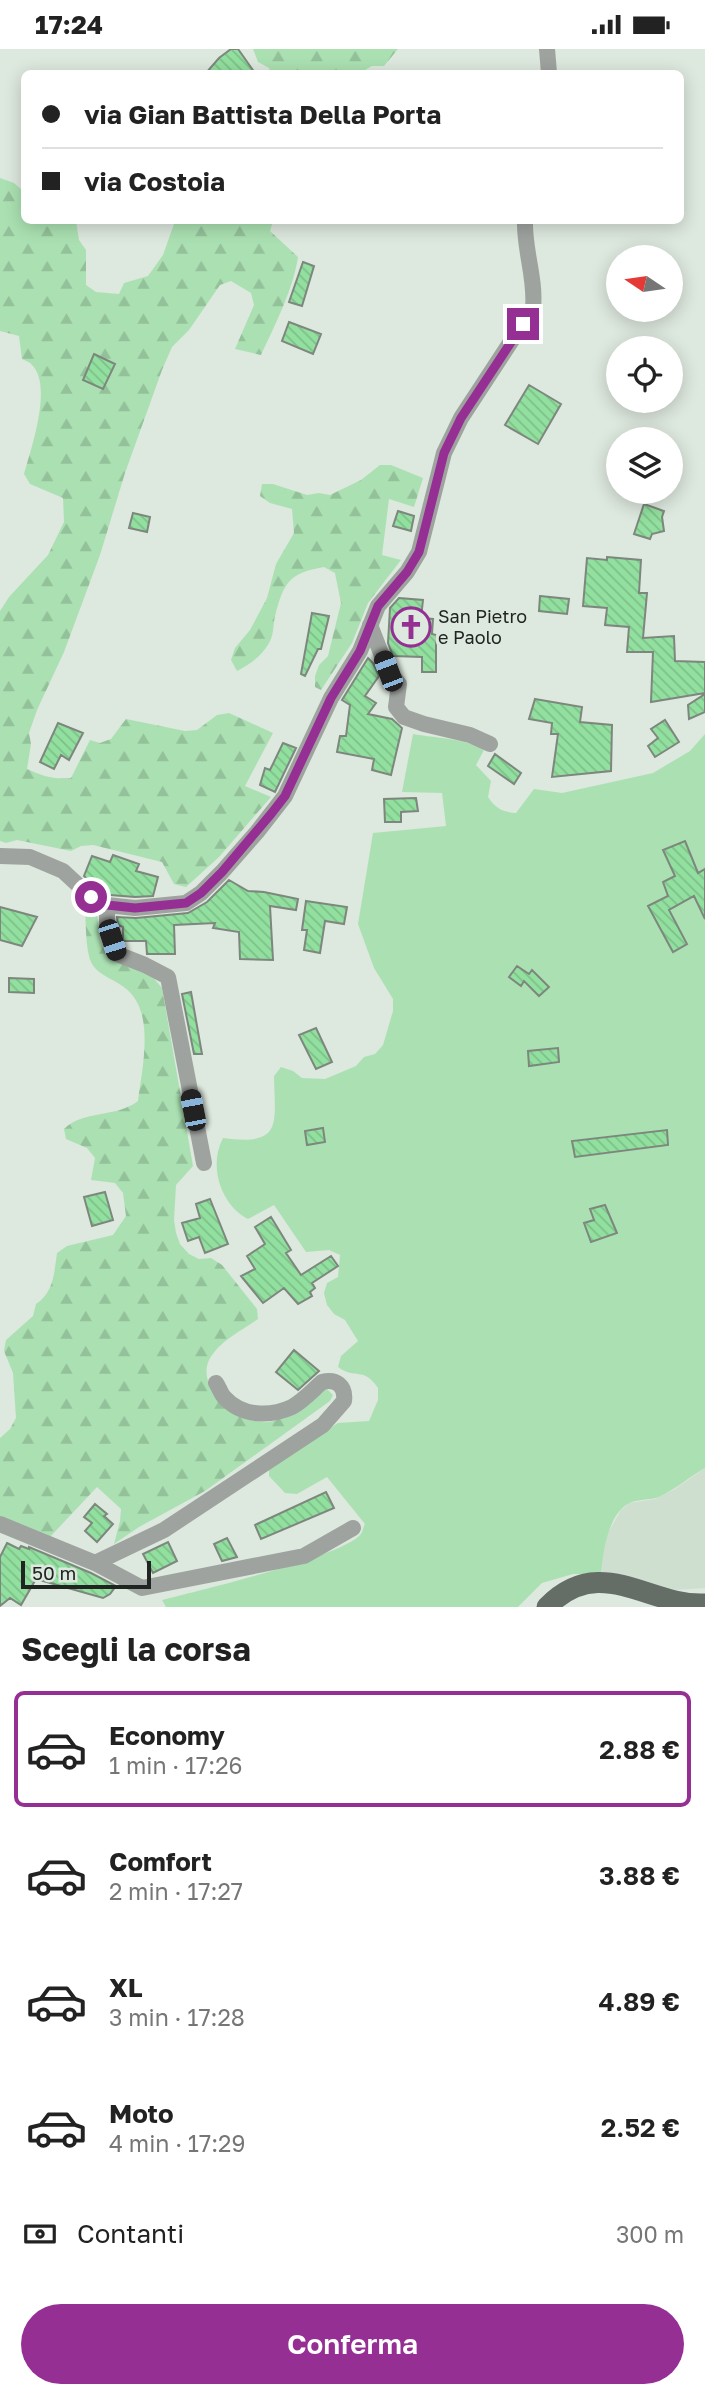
<!DOCTYPE html>
<html lang="it">
<meta charset="utf-8">
<style>
:root{--surface:#fff;--page:#f2f2f2;--text:#222;--muted:#767676;--line:#e0e0e0;--accent:#952f94}
body{margin:0;font-family:"Golos Text",sans-serif;background:var(--page);color:var(--text);height:100vh;display:flex;flex-direction:column;font-size:26px;white-space:nowrap}
*{box-sizing:border-box;margin:0}
p{font-size:23px;color:var(--muted)}
.icon{flex:none;width:38px;height:38px;fill:none;stroke:currentColor;stroke-width:2;stroke-linecap:round;stroke-linejoin:round}
.map{position:relative;height:1558px;overflow:hidden}
.details{display:flex;flex-direction:column;background:var(--surface);flex:1}
.details>*{flex:none}
.guide{position:absolute;left:21px;top:21px;width:663px;height:154px;border-radius:10px;box-shadow:0 4px 18px #0003;display:grid;align-content:center;height:154px;padding:0 21px;background:var(--surface)}
.needle{width:46px;rotate:283deg}
.fabs{position:absolute;left:606px;top:196px;display:grid;gap:14px}
.fabs a{display:grid;place-items:center;width:77px;height:77px;border-radius:50%;background:var(--surface);box-shadow:0 4px 18px #0003;font-size:35px}
.scale{position:absolute;left:21px;bottom:18px;width:130px;box-sizing:border-box;padding-left:7px;border:4px solid #212522;border-top:0;font-size:19px;line-height:24px;white-space:nowrap;color:#212522;-webkit-text-stroke:5px #dde8de;paint-order:stroke}
.end{position:absolute;width:32px;height:32px;margin:-16px;border:9px solid #952f94;background:#fff;box-shadow:0 0 0 4px #fff}
.from{border-radius:50%}
.car{position:absolute;width:21px;height:42px;margin:-21px -10px;border-radius:9px;box-shadow:0 0 5px 2px #0007;background:linear-gradient(#222 24%,#8ab4d8 0 40%,#222 0 76%,#8ab4d8 0 86%,#222 0)}
.guide b{display:flex;align-items:center;gap:24px;height:66px;font-size:26px}
.guide b+b{border-top:2px solid var(--line)}
.guide i{width:18px;height:18px;background:var(--text)}
ul{padding:0;list-style:none}
li{display:flex;align-items:center;gap:21px;height:116px;margin:0 14px 10px;padding:0 7px;border:4px solid transparent;border-radius:10px}
li div{flex:1}
li b{display:block;font-size:26px}
li em{font-style:normal;font-weight:600}
li.active{border-color:var(--accent)}
li>.icon{width:63px;height:63px;stroke-width:1.5}
h2{padding:0 21px;font-size:32px;line-height:84px}
.pay{display:flex;align-items:center;gap:18px;height:77px;padding:0 21px;font-size:26px}
.pay p{margin-inline-start:auto}
.button{display:flex;gap:14px;margin-top:auto;padding:14px 21px}
.button a{flex:1;height:80px;border-radius:42px;background:var(--accent);color:#fff;font-size:28px;font-weight:600;line-height:80px;text-align:center}
.status{display:flex;justify-content:space-between;align-items:center;height:49px;padding:0 35px;background:var(--surface);direction:ltr}
.status svg{height:19px;fill:currentColor}
.map>svg:first-child{display:block}
.built{fill:#cedfcf}
.grass{fill:#abe1b2}
.forest{fill:url(#forest-firs)}
.building{fill:url(#building-back-hatch);stroke:#7d877e;stroke-width:2}
.lines{fill:none;stroke-linecap:round;stroke-linejoin:round}
.minor{stroke:#9fa39f;stroke-width:16}
.primary{stroke:#656e66;stroke-width:21}
.route{stroke:#952f94;stroke-width:9}
.labels{text-anchor:middle;stroke-width:7;stroke-linejoin:round;paint-order:stroke}
.poi-label{font-size:18px;fill:#212522;stroke:#dde8de;text-anchor:start}
</style>
<div class="status"><b>17:24</b><svg viewBox="0 0 49 12"><path d="M0 12V9h3v3zM5 12V6h3v6zM10 12V3h3v9zM15 12V0h3v12zM26 1h20v11H26zM47 4h2v5h-2z"/></svg></div>
<div class="map">
<svg width="705" height="1558" viewBox="0 0 705 1558">
<defs>
<pattern id="forest-firs" width="22" height="20" patternUnits="userSpaceOnUse" patternTransform="scale(1.75)"><rect width="22" height="20" fill="#abe1b2"/><path d="M5 1l3.5 6h-7zM16 11l3.5 6h-7z" fill="#93c199"/></pattern>
<pattern id="building-back-hatch" width="6" height="6" patternUnits="userSpaceOnUse" patternTransform="scale(1.75)"><rect width="6" height="6" fill="#92e09f"/><path d="M-1 5l2 2M0 0l6 6M5-1l2 2" fill="none" stroke="#7ec089"/></pattern>
</defs>
<rect width="100%" height="100%" fill="#dde8de"/>
<path class="built" d="M 705,1419 L 705,1539 L 660,1542 L 601,1525 L 604,1491 L 621,1461 L 630,1454 L 655,1450 L 675,1440 Z"/>
<path class="grass" d="M 413,685 C 434,689 465,689 484,701 L 476,716 L 491,732 L 488,748 C 496,760 503,763 516,764 L 534,740 L 562,744 L 653,724 L 690,702 L 705,685 L 705,1419 C 689,1428 676,1440 659,1448 C 650,1451 641,1450 632,1453 C 608,1462 603,1503 601,1525 L 573,1525 L 542,1534 L 518,1558 L 166,1558 L 162,1551 C 197,1542 342,1508 361,1485 C 363,1482 363,1478 365,1475 L 327,1428 L 297,1445 L 285,1444 L 269,1427 L 269,1419 L 338,1374 L 369,1372 L 378,1351 L 378,1339 C 363,1317 356,1331 338,1318 L 341,1307 L 358,1292 L 345,1271 L 334,1265 L 327,1256 L 324,1244 L 327,1234 L 338,1228 L 340,1206 L 329,1201 L 306,1203 L 274,1156 L 248,1170 C 221,1156 208,1117 223,1089 C 283,1097 275,1076 274,1027 L 281,1018 L 293,1022 L 302,1029 L 325,1030 L 356,1017 L 364,1008 L 375,1005 L 383,996 L 393,962 L 393,950 L 374,919 L 358,875 L 373,784 L 446,777 L 442,744 L 402,743 Z"/>
<path class="forest" d="M 253,0 L 398,0 L 384,17 L 372,17 L 360,24 L 271,24 L 269,19 L 258,13 Z
M 0,129 L 14,134 L 24,143 L 24,172 L 76,172 L 79,191 L 86,201 L 86,236 L 96,243 L 119,245 L 124,234 L 148,227 L 163,206 L 175,172 L 273,172 L 270,182 L 298,208 C 293,241 275,276 261,306 L 235,300 L 254,256 L 251,244 L 231,232 L 220,236 L 189,281 L 172,298 L 162,321 L 125,424 L 100,506 L 64,603 L 37,661 L 29,684 L 31,695 L 27,720 C 43,727 54,731 71,729 L 90,691 L 100,694 L 111,690 L 126,670 L 185,682 L 197,681 L 217,666 L 229,664 L 273,684 L 245,737 L 271,748 L 219,808 L 186,838 L 174,835 L 162,813 L 93,796 L 81,797 L 71,802 L 17,791 L 6,794 L 0,792 L 0,562 L 9,548 L 48,506 L 64,473 L 63,449 L 30,435 L 24,425 C 31,400 53,337 32,316 C 30,313 26,312 22,310 L 19,287 L 0,282 Z
M 380,416 L 391,416 L 423,429 L 414,458 L 389,450 L 382,506 L 401,511 L 368,554 L 352,594 L 321,641 L 315,638 L 315,627 L 319,616 L 328,607 L 341,554 L 335,524 L 324,518 C 289,524 284,533 275,567 C 273,576 274,586 269,594 C 261,608 250,615 237,622 L 231,611 L 235,599 L 250,581 L 267,549 L 276,515 L 294,484 L 292,460 L 270,454 L 260,447 L 262,435 L 273,435 L 307,446 L 319,444 L 330,446 L 361,431 Z
M 85,854 L 97,863 L 100,890 L 107,908 L 151,926 L 162,939 L 193,1117 L 176,1136 L 174,1171 L 176,1184 L 180,1195 L 189,1205 L 199,1210 L 211,1209 L 222,1216 L 257,1260 L 258,1270 C 241,1282 219,1292 209,1311 C 196,1339 236,1371 261,1373 C 285,1375 304,1354 322,1340 L 327,1340 L 333,1346 L 330,1352 L 205,1442 L 139,1478 L 114,1495 L 120,1472 L 121,1460 L 97,1438 L 50,1488 L 23,1479 L 0,1467 L 0,1389 L 10,1380 L 16,1369 L 13,1324 L 4,1302 L 6,1291 L 33,1267 L 36,1255 C 54,1243 54,1224 57,1204 L 67,1197 L 113,1186 L 126,1167 L 123,1144 L 115,1134 L 91,1131 L 95,1109 L 87,1099 L 66,1090 L 64,1080 C 83,1061 116,1069 138,1052 C 142,1019 156,962 125,939 C 114,930 97,926 91,913 C 85,899 86,870 85,854 Z"/>
<path class="building" d="M 231,0 L 238,0 L 255,24 L 206,24 L 219,9 Z
M 303,213 L 314,217 L 302,257 L 289,253 Z
M 289,273 L 321,285 L 313,305 L 282,292 Z
M 94,305 L 115,315 L 103,340 L 83,331 Z
M 529,336 L 561,355 L 538,395 L 505,376 Z
M 644,455 L 664,462 L 662,468 L 664,482 L 652,485 L 650,490 L 634,485 Z
M 398,462 L 414,467 L 411,482 L 393,477 Z
M 133,464 L 150,468 L 147,483 L 129,479 Z
M 607,508 L 641,511 L 639,544 L 647,544 L 643,589 L 674,587 L 675,612 L 705,613 L 705,644 L 651,653 L 653,603 L 627,603 L 629,578 L 605,576 L 607,559 L 583,557 L 587,509 L 607,511 Z
M 540,547 L 569,550 L 567,565 L 539,562 Z
M 399,549 L 423,551 L 421,569 L 433,570 L 432,585 L 436,586 L 436,623 L 422,623 L 422,608 L 393,607 L 388,594 L 390,559 Z
M 312,564 L 329,567 L 321,600 L 318,600 L 305,627 L 301,625 Z
M 368,609 L 373,614 L 379,627 L 365,647 L 376,654 L 368,665 L 392,670 L 402,679 L 391,726 L 372,721 L 374,710 L 337,703 L 340,687 L 346,687 L 350,656 L 342,651 Z
M 705,645 L 705,663 L 689,670 L 688,656 Z
M 535,650 L 582,658 L 580,673 L 612,676 L 611,722 L 552,728 L 558,685 L 551,685 L 552,674 L 529,670 Z
M 665,671 L 679,693 L 655,708 L 648,697 L 658,689 L 651,680 Z
M 58,674 L 83,684 L 69,711 L 61,706 L 54,720 L 40,713 Z
M 283,694 L 296,699 L 275,743 L 260,736 L 265,719 L 270,721 Z
M 495,705 L 521,724 L 514,735 L 488,717 Z
M 416,749 L 418,762 L 401,763 L 401,773 L 385,773 L 384,750 Z
M 685,792 L 698,824 L 705,820 L 705,870 L 694,847 L 669,861 L 687,895 L 673,903 L 648,857 L 668,847 L 663,833 L 675,827 L 663,801 Z
M 113,806 L 139,815 L 136,822 L 158,828 L 153,847 L 135,848 L 110,846 L 97,839 L 84,827 L 92,807 L 110,813 Z
M 229,831 L 248,842 L 264,843 L 298,850 L 296,861 L 270,857 L 273,911 L 240,910 L 239,883 L 213,879 L 215,874 L 174,876 L 175,905 L 147,905 L 146,892 L 123,892 L 123,878 L 118,876 L 117,868 L 136,869 L 188,864 L 207,853 Z
M 306,852 L 347,858 L 344,875 L 325,872 L 320,904 L 304,901 L 307,881 L 302,881 Z
M 0,858 L 37,868 L 22,897 L 0,891 Z
M 517,917 L 529,925 L 532,921 L 549,938 L 539,947 L 524,932 L 521,937 L 509,928 Z
M 9,929 L 34,930 L 34,944 L 9,943 Z
M 191,943 L 202,1005 L 194,1005 L 182,945 Z
M 316,979 L 332,1013 L 316,1020 L 299,986 Z
M 558,999 L 559,1013 L 529,1017 L 528,1002 Z
M 323,1079 L 325,1093 L 307,1096 L 305,1082 Z
M 667,1081 L 668,1096 L 575,1108 L 572,1092 Z
M 105,1143 L 113,1171 L 92,1177 L 84,1148 Z
M 210,1150 L 228,1195 L 205,1204 L 199,1188 L 188,1192 L 182,1174 L 200,1169 L 196,1155 Z
M 605,1156 L 617,1184 L 591,1193 L 584,1174 L 594,1171 L 590,1160 Z
M 271,1168 L 291,1201 L 286,1204 L 301,1226 L 331,1207 L 338,1217 L 312,1234 L 315,1239 L 310,1243 L 312,1247 L 298,1255 L 284,1239 L 263,1254 L 241,1227 L 255,1220 L 247,1207 L 265,1195 L 255,1178 Z
M 294,1301 L 319,1322 L 298,1341 L 276,1323 Z
M 326,1443 L 334,1459 L 261,1490 L 255,1476 Z
M 95,1455 L 107,1465 L 104,1467 L 113,1475 L 97,1493 L 85,1482 L 92,1474 L 84,1468 Z
M 227,1489 L 237,1508 L 222,1512 L 214,1495 Z
M 168,1493 L 177,1512 L 153,1524 L 143,1505 Z
M 7,1494 L 19,1500 L 21,1497 L 29,1500 L 29,1498 L 91,1524 L 116,1537 L 110,1545 L 103,1549 L 36,1530 L 21,1556 L 10,1549 L 0,1557 L 0,1508 Z"/>
<g class="lines">
<path class="minor" d="M 547,0 L 549,24
M 370,576 L 388,622 L 399,635 L 396,658 L 404,668 L 424,675 L 470,686 L 490,695
M 0,807 L 30,808 L 63,822 L 91,848 L 107,856 L 135,859 L 186,854 L 201,844 L 222,823 L 257,783 L 285,747 L 331,649 L 360,602 L 378,557 L 407,523 L 419,503 L 444,404 L 461,369 L 533,259 C 536,230 524,201 525,172
M 107,856 L 107,877 L 117,905 L 145,916 L 168,928 L 204,1114
M 0,1475 L 95,1514 L 164,1481 L 323,1376 L 344,1352 C 346,1337 336,1329 322,1333 C 313,1341 303,1352 292,1358 C 270,1368 242,1368 224,1348 C 221,1345 219,1338 216,1334
M 95,1514 L 142,1539 L 304,1507 L 353,1479"/>
<path class="primary" d="M 547,1558 C 600,1503 649,1558 705,1555"/>
</g>
<g class="lines">
<path class="route" d="M 91,848 L 107,856 L 135,859 L 186,854 L 201,844 L 222,823 L 271,765 L 285,747 L 331,649 L 360,602 L 378,557 L 407,523 L 419,503 L 444,404 L 461,369 L 523,275"/>
</g>
<defs>
<g id="church-ring" transform="scale(2.0125)"><circle r="9.5" fill="#dde8de" stroke="#952f94" stroke-width="1.5"/><path d="M-1.2-6h2.4v3.5h3.3v2.4h-3.3V6h-2.4V-.1h-3.3v-2.4h3.3Z" fill="#952f94"/></g>
</defs>
<g fill-rule="evenodd">
<use href="#church-ring" x="411" y="578"/>
</g>
<g class="labels">
<g class="poi-label">
<text x="438" y="574">San Pietro<tspan x="438" dy="21">e Paolo</tspan></text>
</g>
</g>
</svg>
<div class="fabs">
<a><svg class="needle" viewBox="-14 -14 28 28"><path d="M0-13l5 13h-10z" fill="#e53935"/><path d="M0 13l5-13h-10z" fill="#767676"/></svg></a>
<a><svg class="icon" aria-label="locate" viewBox="0 0 24 24"><circle cx="12" cy="12" r="6"/><path d="M12 2v4M12 18v4M2 12h4M18 12h4"/></svg></a>
<a><svg class="icon" aria-label="layers" viewBox="0 0 24 24"><path d="M12 4l9 5-9 5-9-5zM3 14l9 5 9-5"/></svg></a>
</div>
<div class="scale">50 m</div>
<i class="end from" style="left:91px;top:848px"></i>
<i class="end" style="left:523px;top:275px"></i>
<i class="car" style="left:388px;top:622px;rotate:339deg"></i>
<i class="car" style="left:112px;top:891px;rotate:162deg"></i>
<i class="car" style="left:193px;top:1061px;rotate:349deg"></i>
<div class="guide">
<b><i class="from"></i>via Gian Battista Della Porta</b>
<b><i></i>via Costoia</b>
</div>
</div>
<section class="details">
<h2>Scegli la corsa</h2>
<ul>
<li class="active"><svg class="icon" aria-label="car" viewBox="0 0 24 24"><path d="M5 17H2v-5l4-1 3-4h7l3 4 3 1v5h-3M9 17h6M6 11h13"/><circle cx="7" cy="17" r="2"/><circle cx="17" cy="17" r="2"/></svg><div><b>Economy</b><p>1 min · 17:26</p></div><em>2.88 €</em></li>
<li><svg class="icon" aria-label="car" viewBox="0 0 24 24"><path d="M5 17H2v-5l4-1 3-4h7l3 4 3 1v5h-3M9 17h6M6 11h13"/><circle cx="7" cy="17" r="2"/><circle cx="17" cy="17" r="2"/></svg><div><b>Comfort</b><p>2 min · 17:27</p></div><em>3.88 €</em></li>
<li><svg class="icon" aria-label="car" viewBox="0 0 24 24"><path d="M5 17H2v-5l4-1 3-4h7l3 4 3 1v5h-3M9 17h6M6 11h13"/><circle cx="7" cy="17" r="2"/><circle cx="17" cy="17" r="2"/></svg><div><b>XL</b><p>3 min · 17:28</p></div><em>4.89 €</em></li>
<li><svg class="icon" aria-label="car" viewBox="0 0 24 24"><path d="M5 17H2v-5l4-1 3-4h7l3 4 3 1v5h-3M9 17h6M6 11h13"/><circle cx="7" cy="17" r="2"/><circle cx="17" cy="17" r="2"/></svg><div><b>Moto</b><p>4 min · 17:29</p></div><em>2.52 €</em></li>
</ul>
<div class="pay"><svg class="icon" aria-label="cash" viewBox="0 0 24 24"><path d="M3 7h18v10H3z"/><circle cx="12" cy="12" r="2"/></svg>Contanti<p>300 m</p></div>
<div class="button"><a>Conferma</a></div>
</section>
